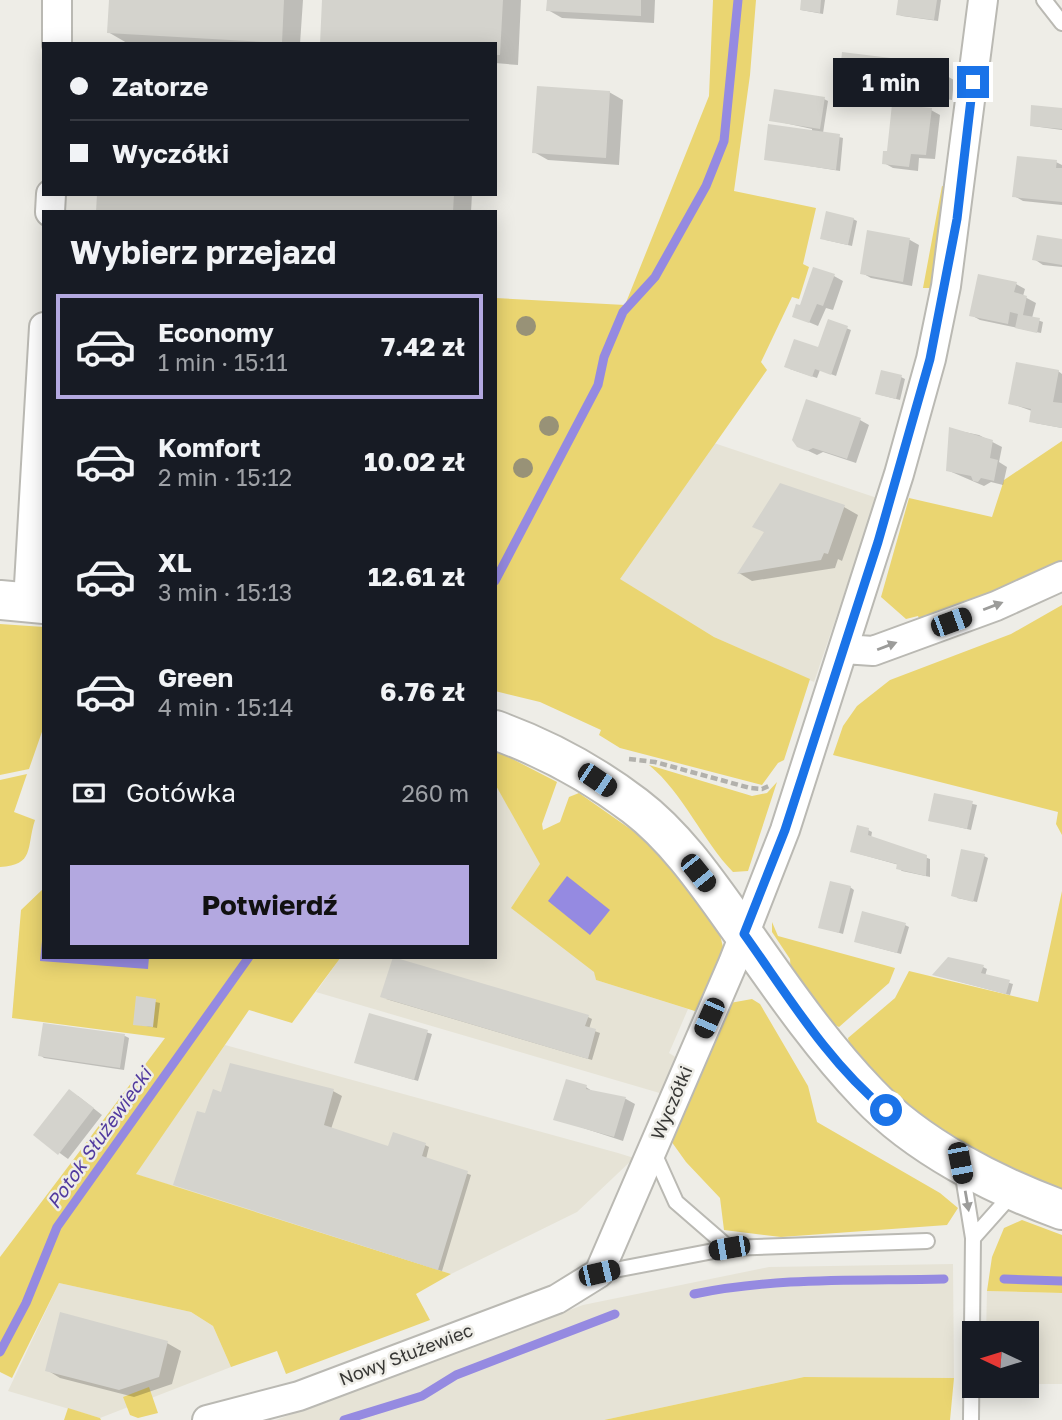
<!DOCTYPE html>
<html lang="pl">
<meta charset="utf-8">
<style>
:root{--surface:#171b24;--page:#20242c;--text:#f1f3f6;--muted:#9ea1a6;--line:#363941;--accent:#b3a8e0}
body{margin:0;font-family:"Golos Text",sans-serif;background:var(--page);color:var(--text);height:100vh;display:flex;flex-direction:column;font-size:26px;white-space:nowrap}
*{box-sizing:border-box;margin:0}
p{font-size:23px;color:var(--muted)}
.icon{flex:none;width:38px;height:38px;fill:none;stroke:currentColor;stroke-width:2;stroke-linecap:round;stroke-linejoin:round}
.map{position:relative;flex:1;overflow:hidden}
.details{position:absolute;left:42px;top:210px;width:455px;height:749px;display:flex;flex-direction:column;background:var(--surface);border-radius:0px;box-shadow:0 4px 18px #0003}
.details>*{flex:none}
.hud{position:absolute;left:42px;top:42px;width:455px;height:154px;border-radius:0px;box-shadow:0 4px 18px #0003;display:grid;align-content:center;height:154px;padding:0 28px;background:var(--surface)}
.needle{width:46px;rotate:274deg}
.controls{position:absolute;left:962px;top:1321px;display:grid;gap:14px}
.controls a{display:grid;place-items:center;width:77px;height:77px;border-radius:0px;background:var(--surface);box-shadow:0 4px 18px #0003;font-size:35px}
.end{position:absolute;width:32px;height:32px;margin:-16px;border:9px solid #1a73e8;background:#fff;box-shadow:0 0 0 4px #fff}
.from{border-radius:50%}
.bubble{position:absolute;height:49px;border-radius:0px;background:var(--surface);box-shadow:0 4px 18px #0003;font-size:23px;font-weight:700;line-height:49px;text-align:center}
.car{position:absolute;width:21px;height:42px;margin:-21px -10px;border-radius:9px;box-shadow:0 0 5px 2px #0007;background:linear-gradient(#222 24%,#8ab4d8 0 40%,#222 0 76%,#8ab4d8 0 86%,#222 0)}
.hud b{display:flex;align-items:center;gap:24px;height:66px;font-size:26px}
.hud b+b{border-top:2px solid var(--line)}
.hud i{width:18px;height:18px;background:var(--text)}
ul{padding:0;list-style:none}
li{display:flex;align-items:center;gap:21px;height:105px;margin:0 14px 10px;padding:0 14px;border:4px solid transparent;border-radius:0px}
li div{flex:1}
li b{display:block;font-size:26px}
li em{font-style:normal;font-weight:700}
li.selected{border-color:var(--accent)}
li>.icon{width:63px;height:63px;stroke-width:1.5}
h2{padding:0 28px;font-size:32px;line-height:84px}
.pay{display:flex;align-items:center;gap:18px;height:77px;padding:0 28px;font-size:26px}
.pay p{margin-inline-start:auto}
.action{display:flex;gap:14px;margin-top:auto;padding:14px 28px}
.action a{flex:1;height:80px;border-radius:0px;background:var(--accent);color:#111;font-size:28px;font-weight:700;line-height:80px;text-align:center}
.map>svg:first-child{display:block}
.built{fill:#e6e3d6}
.green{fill:#ead571}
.water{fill:#958ae1}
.shadow{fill:#0003}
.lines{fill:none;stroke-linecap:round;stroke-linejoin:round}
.stream{stroke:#958ae1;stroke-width:9}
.building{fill:#d4d3cd}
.lane-casing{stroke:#bab9b3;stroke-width:18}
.street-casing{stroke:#bab9b3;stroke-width:32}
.secondary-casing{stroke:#bab9b3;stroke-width:42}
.path{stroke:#b2b1ac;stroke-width:4.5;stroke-dasharray:7 3.5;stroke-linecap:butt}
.lane{stroke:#fff;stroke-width:14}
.street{stroke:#fff;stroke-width:28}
.secondary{stroke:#fff;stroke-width:38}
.tree{fill:#989277}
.oneway{fill:#9c9c9a}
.route{stroke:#1a73e8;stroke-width:9}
.labels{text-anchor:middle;stroke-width:5;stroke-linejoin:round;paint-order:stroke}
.street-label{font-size:18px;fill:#383836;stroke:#eeede7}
.water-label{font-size:19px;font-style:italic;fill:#513a9f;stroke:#eeede7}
</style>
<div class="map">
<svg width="1062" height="1420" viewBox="0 0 1062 1420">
<rect width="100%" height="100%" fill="#eeede7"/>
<path class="built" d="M 714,443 L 877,498 L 814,682 L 714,637 L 619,579 Z
M 495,784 L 527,839 L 572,850 L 596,980 L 688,1009 L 669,1053 L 677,1058 L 663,1094 L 316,992 L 341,957 L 495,957 Z
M 225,1045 L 618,1153 L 634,1158 L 577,1212 L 451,1274 L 135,1174 Z
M 953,1264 L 954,1378 L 804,1377 L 604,1420 L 276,1420 L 583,1305 L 769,1267 Z
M 59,1283 L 191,1312 L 213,1326 L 231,1367 L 100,1418 L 8,1391 Z
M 987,1291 L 1062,1293 L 1062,1384 L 1027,1384 L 1027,1334 L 986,1334 Z"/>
<path class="green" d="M 713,0 L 756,0 L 750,75 L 734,191 L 816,208 L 803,264 L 809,267 L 799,299 L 792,297 L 761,362 L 767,370 L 620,579 L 714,637 L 810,679 L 784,760 L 778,763 L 762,785 L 620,748 L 599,735 L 601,730 L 540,702 L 495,691 L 495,298 L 625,305 L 709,96 Z
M 942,186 L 947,187 L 943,237 L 931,288 L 923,288 Z
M 1062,441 L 1062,566 L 921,623 L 918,616 L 906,619 L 881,597 L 909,498 L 992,517 L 1004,480 Z
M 1062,605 L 1062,835 L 1056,824 L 1058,812 L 833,755 L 843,726 L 857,706 L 890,680 L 1011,634 Z
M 0,624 L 44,627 L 44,726 L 29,769 L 0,775 Z
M 495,750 L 557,782 L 542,824 L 543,830 L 560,822 L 569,797 L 579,793 L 653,845 L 719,931 L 724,951 L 698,1012 L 596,980 L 594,972 L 511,908 L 540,864 L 495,784 Z
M 649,765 L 752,796 L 767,793 L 777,782 L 748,871 L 733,872 C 702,840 684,794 649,765 Z
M 27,774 L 14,812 L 35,820 C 26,848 35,865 0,867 L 0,780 Z
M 44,888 L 44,957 L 341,957 L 292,1023 L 249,1010 L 136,1174 L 451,1274 L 416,1294 L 430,1320 L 286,1374 L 277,1351 L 231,1367 L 213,1326 L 191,1312 L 59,1283 L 12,1378 L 0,1372 L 0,1257 L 165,1038 L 12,1018 L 21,910 Z
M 1062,891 L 1062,1189 C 992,1163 931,1128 876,1076 C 867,1067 850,1051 848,1038 L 895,998 L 909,971 L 1038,1002 Z
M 772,922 L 778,936 L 895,968 L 889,983 L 839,1027 L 827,1021 L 791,974 L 790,959 L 772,932 Z
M 752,999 L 760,1004 L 808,1086 L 817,1122 L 940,1193 L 958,1208 L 947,1225 L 781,1237 L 724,1230 L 720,1198 L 686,1162 L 671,1141 L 730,1003 Z
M 1022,1220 L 1062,1235 L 1062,1293 L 987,1291 L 992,1257 L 1004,1228 Z
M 804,1377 L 954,1378 L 950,1420 L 604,1420 Z
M 149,1387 L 158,1413 L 138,1418 L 130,1415 L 123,1397 Z
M 68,1408 L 100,1418 L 101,1420 L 64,1420 Z"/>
<path class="water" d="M 567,876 L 610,910 L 590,935 L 548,901 Z
M 43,931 L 44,957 L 149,957 L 148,969 L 40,961 Z"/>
<path class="shadow" d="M 110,0 L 303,0 L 300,44 L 127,43 L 108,32 Z
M 324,0 L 521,0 L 518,65 L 495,63 L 495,44 Z
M 548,0 L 655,0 L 654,23 L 562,18 L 548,10 Z
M 802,0 L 825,0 L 823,14 L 801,10 Z
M 900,0 L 941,0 L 938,21 L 902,16 L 898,14 Z
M 898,60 L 907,66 L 907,72 L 945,75 L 954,80 L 952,100 L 850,85 L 841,80 Z
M 609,92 L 623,100 L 619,165 L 548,160 L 534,152 Z
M 824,99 L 828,101 L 823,133 L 843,138 L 840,171 L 766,159 L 812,132 L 812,129 L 771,120 Z
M 931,110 L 940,115 L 935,159 L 919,158 L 918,171 L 893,168 L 884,163 L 888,153 Z
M 1062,110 L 1062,130 L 1032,126 Z
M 1056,162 L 1062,165 L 1062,205 L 1023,201 L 1014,196 Z
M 99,194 L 472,194 L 471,212 L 98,212 Z
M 853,219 L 857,221 L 852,246 L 826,240 Z
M 869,232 L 910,240 L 919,245 L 912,286 L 871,278 L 862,273 Z
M 1062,241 L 1062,267 L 1043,265 L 1034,259 Z
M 834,276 L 843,281 L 833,310 L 826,308 L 818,326 L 794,316 Z
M 1016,284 L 1025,289 L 1023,296 L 1036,303 L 1032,318 L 1043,322 L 1041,333 L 980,320 L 971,315 Z
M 829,321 L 851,330 L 836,376 L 820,370 L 817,378 L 790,369 L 819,349 Z
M 1058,371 L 1062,374 L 1062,428 L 1035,423 L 1031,421 L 1032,411 L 1010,403 Z
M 901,377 L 905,379 L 900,400 L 881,395 Z
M 860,420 L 869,425 L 856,463 L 823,452 L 817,455 L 798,446 Z
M 950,429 L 979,435 L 1002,447 L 999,462 L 1007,467 L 1003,485 L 991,482 L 984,486 L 947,470 Z
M 844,507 L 858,515 L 842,561 L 838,559 L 835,568 L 752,581 L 739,573 Z
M 936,795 L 977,805 L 971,830 L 930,820 Z
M 868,830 L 872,832 L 871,838 L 930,859 L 930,877 L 902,871 L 898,868 L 899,865 L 856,853 Z
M 984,856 L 988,858 L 977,902 L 957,898 Z
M 850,887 L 854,890 L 843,934 L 820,927 Z
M 905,925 L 909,927 L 901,954 L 860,943 Z
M 983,967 L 987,969 L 985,976 L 1013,984 L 1010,995 L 935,975 Z
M 138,998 L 160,1003 L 157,1028 L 135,1024 Z
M 386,999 L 588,1017 L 592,1019 L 589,1029 L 600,1033 L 592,1060 Z
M 370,1015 L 432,1034 L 418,1081 L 360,1064 Z
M 45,1025 L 125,1036 L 129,1038 L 124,1070 L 44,1058 L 40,1055 Z
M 586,1087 L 595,1093 L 626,1099 L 635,1104 L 623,1141 L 556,1119 Z
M 333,1091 L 342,1096 L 331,1129 L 389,1148 L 425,1145 L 429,1147 L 426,1159 L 471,1175 L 442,1271 L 176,1184 L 206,1116 L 222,1095 Z
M 78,1096 L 102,1115 L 68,1159 L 35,1135 Z
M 167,1343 L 181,1351 L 172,1384 L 134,1397 L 60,1378 L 47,1370 Z"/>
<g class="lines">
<path class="stream" d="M 495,581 L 598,385 L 604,357 L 623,312 L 655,277 L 706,186 L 724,141 L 738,0
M 1004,1279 L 1062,1281
M 694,1294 C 775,1277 861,1281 944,1279
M 0,1352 L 26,1303 L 57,1227 L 249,957
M 344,1420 L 422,1396 L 456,1375 L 615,1314"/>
</g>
<path class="building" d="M 109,0 L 284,0 L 282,43 L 107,33 Z
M 322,0 L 503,0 L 500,55 L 495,55 L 495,44 L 320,44 Z
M 547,0 L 641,0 L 641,16 L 546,11 Z
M 801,0 L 821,0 L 820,13 L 800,10 Z
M 898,0 L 937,0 L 934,20 L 896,15 Z
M 842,52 L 899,59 L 898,70 L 946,74 L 943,96 L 839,81 Z
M 537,86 L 610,91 L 606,158 L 532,153 Z
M 774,89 L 825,97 L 820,129 L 769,121 Z
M 892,104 L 932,108 L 926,155 L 911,154 L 909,167 L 882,164 L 883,151 L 887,151 Z
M 1031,105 L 1062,108 L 1062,129 L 1030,126 Z
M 768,124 L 840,134 L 836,170 L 764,160 Z
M 1017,156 L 1057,160 L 1056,168 L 1062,168 L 1062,202 L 1012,197 Z
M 97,194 L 396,196 L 454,194 L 453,212 L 96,212 Z
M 826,211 L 854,218 L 848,245 L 820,239 Z
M 867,230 L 910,238 L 903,282 L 860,274 Z
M 1037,235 L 1062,239 L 1062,265 L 1032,260 Z
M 813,267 L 835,274 L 823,306 L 817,304 L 809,323 L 792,317 L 796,304 L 800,305 Z
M 978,274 L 1017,282 L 1014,292 L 1027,296 L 1023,315 L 1040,318 L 1037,333 L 1015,328 L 1018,314 L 1010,312 L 1008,324 L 969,316 Z
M 828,319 L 848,326 L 831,375 L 815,369 L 812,377 L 784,367 L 794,339 L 818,347 Z
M 1016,362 L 1059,370 L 1053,402 L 1062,403 L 1062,428 L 1029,422 L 1031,409 L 1008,404 Z
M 881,370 L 902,375 L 896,399 L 875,394 Z
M 806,399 L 861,418 L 847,459 L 813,448 L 807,451 L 797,447 L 792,440 Z
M 949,427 L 993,440 L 990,458 L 998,460 L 994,481 L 981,478 L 978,482 L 973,481 L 971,476 L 946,471 Z
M 780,483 L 845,505 L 828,554 L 824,553 L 821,560 L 737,574 L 764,532 L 752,527 Z
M 934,793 L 973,801 L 967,829 L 928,821 Z
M 857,825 L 869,828 L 868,835 L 927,855 L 926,876 L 896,869 L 897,864 L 850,852 Z
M 961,849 L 985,854 L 973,902 L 951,896 Z
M 830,881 L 851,886 L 839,933 L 818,928 Z
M 862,911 L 906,923 L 897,953 L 854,942 Z
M 393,957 L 589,1015 L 585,1026 L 596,1029 L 588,1059 L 380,997 Z
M 948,957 L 984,965 L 981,973 L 1010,980 L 1006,994 L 932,975 Z
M 136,996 L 156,999 L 153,1027 L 133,1025 Z
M 369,1013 L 428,1030 L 414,1080 L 354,1063 Z
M 43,1023 L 125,1034 L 120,1068 L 38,1056 Z
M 230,1063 L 334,1089 L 324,1125 L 388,1146 L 393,1132 L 426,1143 L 422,1156 L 468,1171 L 438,1270 L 173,1185 L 197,1111 L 205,1113 L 213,1089 L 221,1092 Z
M 566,1079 L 587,1085 L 586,1089 L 626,1097 L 614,1137 L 553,1120 Z
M 69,1089 L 94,1108 L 58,1155 L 33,1135 Z
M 60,1312 L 168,1341 L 159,1377 L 119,1390 L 45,1371 Z"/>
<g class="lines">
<g class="lane-casing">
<path id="lane" d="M 1044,0 L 1062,23
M 653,1151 L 676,1202 L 729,1248
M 962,1170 L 973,1238 L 971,1420
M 973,1238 L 1014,1192
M 599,1273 L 729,1248 L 927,1241"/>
</g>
<g class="street-casing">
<path id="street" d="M 57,0 L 57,44
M 50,212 L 51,194
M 28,602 L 44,327
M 844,649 L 873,651 L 996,606 L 1062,576
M 207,1420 L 299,1396 L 557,1299 L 599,1273 L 733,963 L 785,830 L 899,474 L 931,359 L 946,286 L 983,0"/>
</g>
<g class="secondary-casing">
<path id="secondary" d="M 0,600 L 44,604
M 495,730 C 545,748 593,774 635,806 C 676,837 708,884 738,926 C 779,984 819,1043 868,1094 C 917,1146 995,1186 1062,1210"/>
</g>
<path class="path" d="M 629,759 L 655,762 L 750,788 L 762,789 L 771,785"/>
<use href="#lane" class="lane"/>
<use href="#street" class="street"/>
<use href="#secondary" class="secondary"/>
</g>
<g class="tree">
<circle cx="526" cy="326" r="10"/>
<circle cx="549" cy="426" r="10"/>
<circle cx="523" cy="468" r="10"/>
</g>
<defs><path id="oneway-solid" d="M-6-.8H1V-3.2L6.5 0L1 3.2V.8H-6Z" transform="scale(1.75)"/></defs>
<g class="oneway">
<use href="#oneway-solid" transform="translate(993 606) rotate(-21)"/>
<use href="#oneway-solid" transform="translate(887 646) rotate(-21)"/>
<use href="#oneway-solid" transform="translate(967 1201) rotate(80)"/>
</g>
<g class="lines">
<path class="route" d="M 886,1110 C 828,1063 787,994 744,934 L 785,830 L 878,542 L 930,359 L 957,219 L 973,82"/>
</g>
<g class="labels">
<g class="street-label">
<text transform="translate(672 1103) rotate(-67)" y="6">Wyczółki</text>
<text transform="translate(406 1355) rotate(-21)" y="6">Nowy Służewiec</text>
</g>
<g class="water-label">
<text transform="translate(99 1138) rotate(-55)" y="7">Potok Służewiecki</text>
</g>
</g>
</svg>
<div class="controls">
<a><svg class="needle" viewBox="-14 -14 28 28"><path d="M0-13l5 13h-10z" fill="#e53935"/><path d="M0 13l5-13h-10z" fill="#9ea1a6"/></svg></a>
</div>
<i class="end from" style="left:886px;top:1110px"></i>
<i class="end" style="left:973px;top:82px"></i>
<div class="bubble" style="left:833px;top:58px;width:116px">1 min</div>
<i class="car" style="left:951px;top:622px;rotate:70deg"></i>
<i class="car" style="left:597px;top:780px;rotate:124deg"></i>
<i class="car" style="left:698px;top:873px;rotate:141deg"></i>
<i class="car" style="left:709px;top:1018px;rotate:204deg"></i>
<i class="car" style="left:960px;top:1163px;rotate:169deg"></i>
<i class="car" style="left:729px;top:1248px;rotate:260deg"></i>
<i class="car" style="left:599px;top:1273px;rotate:77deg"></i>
<div class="hud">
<b><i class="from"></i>Zatorze</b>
<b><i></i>Wyczółki</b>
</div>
<section class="details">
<h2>Wybierz przejazd</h2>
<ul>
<li class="selected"><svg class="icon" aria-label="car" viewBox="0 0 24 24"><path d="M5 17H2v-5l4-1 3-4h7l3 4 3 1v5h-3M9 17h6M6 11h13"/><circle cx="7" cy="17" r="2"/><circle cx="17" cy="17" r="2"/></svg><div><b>Economy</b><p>1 min · 15:11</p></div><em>7.42 zł</em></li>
<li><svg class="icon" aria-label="car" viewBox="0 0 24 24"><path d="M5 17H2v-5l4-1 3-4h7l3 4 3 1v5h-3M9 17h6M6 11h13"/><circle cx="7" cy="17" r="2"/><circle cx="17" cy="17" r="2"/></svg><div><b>Komfort</b><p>2 min · 15:12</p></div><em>10.02 zł</em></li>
<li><svg class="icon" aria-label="car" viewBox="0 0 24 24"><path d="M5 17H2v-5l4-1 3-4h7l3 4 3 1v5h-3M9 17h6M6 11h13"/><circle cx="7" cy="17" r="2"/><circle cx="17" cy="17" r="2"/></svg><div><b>XL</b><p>3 min · 15:13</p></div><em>12.61 zł</em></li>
<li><svg class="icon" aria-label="car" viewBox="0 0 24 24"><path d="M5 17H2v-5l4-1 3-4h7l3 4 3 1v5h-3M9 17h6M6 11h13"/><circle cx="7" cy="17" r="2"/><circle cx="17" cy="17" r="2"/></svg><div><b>Green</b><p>4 min · 15:14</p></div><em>6.76 zł</em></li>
</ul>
<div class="pay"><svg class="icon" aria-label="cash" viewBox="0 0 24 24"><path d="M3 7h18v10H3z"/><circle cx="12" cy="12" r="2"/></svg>Gotówka<p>260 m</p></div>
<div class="action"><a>Potwierdź</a></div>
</section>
</div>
